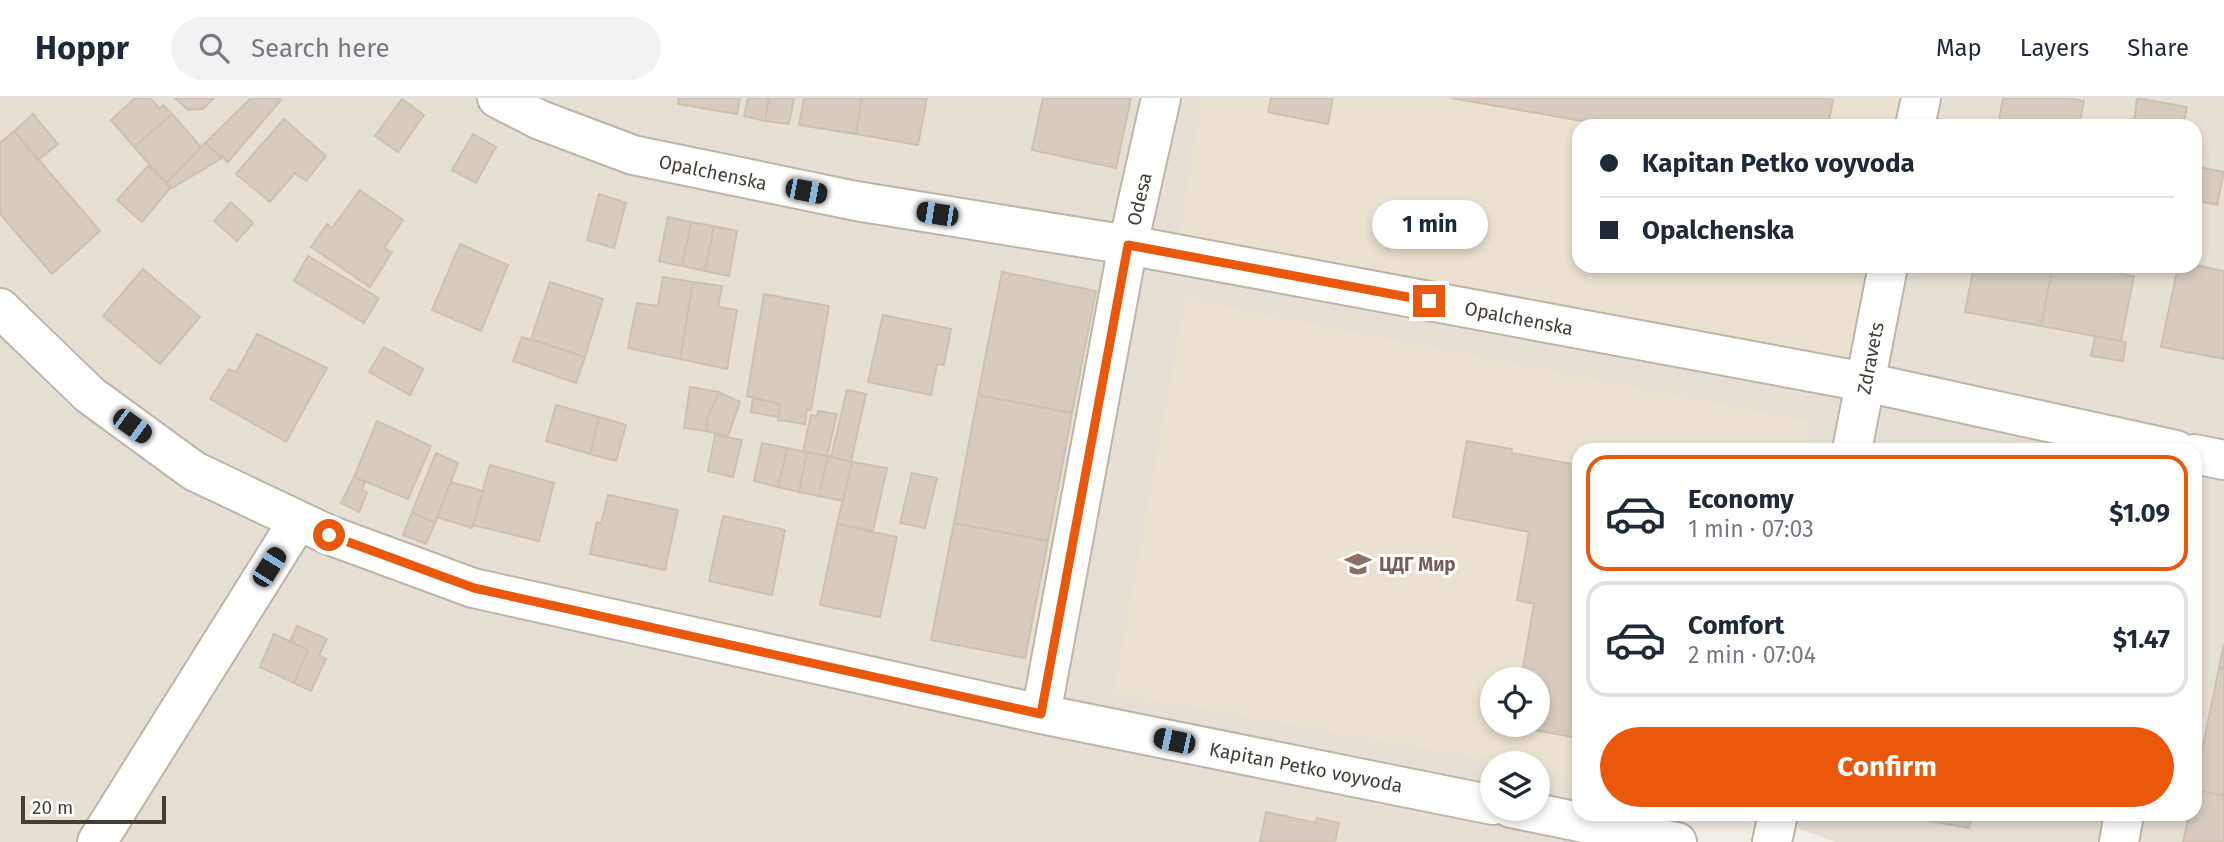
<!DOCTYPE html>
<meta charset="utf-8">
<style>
:root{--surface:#fff;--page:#f2f2f3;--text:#1f2937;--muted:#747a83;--line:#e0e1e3;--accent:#ea580c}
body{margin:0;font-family:"Fira Sans",sans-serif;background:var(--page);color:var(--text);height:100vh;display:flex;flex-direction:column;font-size:26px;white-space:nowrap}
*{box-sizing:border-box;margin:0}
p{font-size:23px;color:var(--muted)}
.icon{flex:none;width:38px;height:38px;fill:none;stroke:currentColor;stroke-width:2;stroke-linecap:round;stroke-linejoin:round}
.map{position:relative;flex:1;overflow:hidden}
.side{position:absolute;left:1572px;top:345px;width:630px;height:378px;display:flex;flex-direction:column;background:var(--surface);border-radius:21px;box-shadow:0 4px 10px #0003}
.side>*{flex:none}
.top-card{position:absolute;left:1572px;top:21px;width:630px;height:154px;border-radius:21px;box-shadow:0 4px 10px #0003;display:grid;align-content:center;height:154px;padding:0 28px;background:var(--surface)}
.controls{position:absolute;left:1480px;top:569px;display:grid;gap:14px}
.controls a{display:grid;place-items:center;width:70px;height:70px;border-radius:50%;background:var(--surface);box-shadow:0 4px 10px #0003;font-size:35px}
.scale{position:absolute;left:21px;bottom:18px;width:145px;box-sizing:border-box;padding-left:7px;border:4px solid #443e35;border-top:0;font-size:19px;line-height:24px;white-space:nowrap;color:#443e35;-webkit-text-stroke:5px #fff;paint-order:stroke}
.end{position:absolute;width:32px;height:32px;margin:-16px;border:9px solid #ea580c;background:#fff;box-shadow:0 0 0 4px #fff}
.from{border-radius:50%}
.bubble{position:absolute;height:49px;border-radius:24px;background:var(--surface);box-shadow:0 4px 10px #0003;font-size:23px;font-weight:700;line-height:49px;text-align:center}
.car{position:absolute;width:21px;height:42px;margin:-21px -10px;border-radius:9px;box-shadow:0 0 5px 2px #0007;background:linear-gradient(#222 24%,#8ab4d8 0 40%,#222 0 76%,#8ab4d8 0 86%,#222 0)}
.top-card b{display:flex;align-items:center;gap:24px;height:66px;font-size:26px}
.top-card b+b{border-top:2px solid var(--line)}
.top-card i{width:18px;height:18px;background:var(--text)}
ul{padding:12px 0 0;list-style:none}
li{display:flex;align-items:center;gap:21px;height:116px;margin:0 14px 10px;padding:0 14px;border:4px solid var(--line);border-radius:21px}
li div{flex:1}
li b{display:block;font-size:26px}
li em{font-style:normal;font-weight:700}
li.active{border-color:var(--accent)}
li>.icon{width:63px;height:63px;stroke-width:1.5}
.action{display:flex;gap:14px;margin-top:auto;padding:14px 28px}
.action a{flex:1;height:80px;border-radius:42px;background:var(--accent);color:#fff;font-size:28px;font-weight:700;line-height:80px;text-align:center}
header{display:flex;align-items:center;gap:42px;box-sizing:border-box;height:98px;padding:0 35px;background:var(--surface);border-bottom:2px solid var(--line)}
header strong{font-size:33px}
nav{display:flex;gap:38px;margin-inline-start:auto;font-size:24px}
.search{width:490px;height:63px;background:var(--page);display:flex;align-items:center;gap:18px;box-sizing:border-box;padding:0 24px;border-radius:38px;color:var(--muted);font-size:26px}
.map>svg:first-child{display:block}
.residential{fill:#e6dfd4;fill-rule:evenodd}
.education{fill:#ebe1d0;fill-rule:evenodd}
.building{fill:#d6cbbe;stroke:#cec0af;stroke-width:2}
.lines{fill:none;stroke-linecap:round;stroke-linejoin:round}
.minor-casing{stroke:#bdb5a9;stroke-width:42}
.minor{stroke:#fff;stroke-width:38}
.route{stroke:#ea580c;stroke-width:9}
.labels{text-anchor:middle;stroke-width:6;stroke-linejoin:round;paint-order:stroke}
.street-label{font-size:19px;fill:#443e35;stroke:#fff}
.education-label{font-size:19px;font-weight:bold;fill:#785e54;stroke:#fff;text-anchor:start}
</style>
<header>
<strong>Hoppr</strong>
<div class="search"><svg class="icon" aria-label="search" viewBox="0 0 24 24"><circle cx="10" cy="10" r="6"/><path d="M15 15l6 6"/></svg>Search here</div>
<nav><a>Map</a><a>Layers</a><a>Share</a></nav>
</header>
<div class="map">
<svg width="2224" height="744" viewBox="0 0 2224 744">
<rect width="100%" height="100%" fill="#f2eee6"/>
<path class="residential" d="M 0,0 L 2224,0 L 2224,744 L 1835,744 L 1760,716 L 2194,716 L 2194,352 L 1578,352 L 1578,683 L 1567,744 L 0,744 ZM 1578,28 L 2194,28 L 2194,168 L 1578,168 ZM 1493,581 L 1538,581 L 1538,626 L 1493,626 ZM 1493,665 L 1538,665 L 1538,710 L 1493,710 Z"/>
<path class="education" d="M 1203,0 L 1910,0 L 1905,28 L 1578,28 L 1578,168 L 1881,168 L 1862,278 L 1179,139 Z
M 1185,201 L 1810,324 L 1804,352 L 1578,352 L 1578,678 L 1538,671 L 1538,665 L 1507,665 L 1114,595 ZM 1493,581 L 1538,581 L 1538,626 L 1493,626 Z"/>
<path class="building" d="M 135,0 L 150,0 L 160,11 L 163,7 L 172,16 L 134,49 L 111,22 Z
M 175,0 L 214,0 L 203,11 L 188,12 Z
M 251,0 L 277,0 L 281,2 L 228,64 L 205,45 Z
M 679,0 L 740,0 L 737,16 L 678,6 Z
M 748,0 L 769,0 L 765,23 L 744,18 Z
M 769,0 L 794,0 L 789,26 L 765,23 Z
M 804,0 L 862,0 L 856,36 L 799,27 Z
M 862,0 L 927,0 L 918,47 L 856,36 Z
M 1043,0 L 1131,0 L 1116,70 L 1032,52 Z
M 1271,0 L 1333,0 L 1328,26 L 1268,14 Z
M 1451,0 L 1826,0 L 1833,2 L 1828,28 L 1610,28 Z
M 2003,0 L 2067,0 L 2084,3 L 2079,28 L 1998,28 Z
M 2137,0 L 2187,9 L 2183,28 L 2160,28 L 2134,23 Z
M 402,1 L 424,17 L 398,54 L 375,38 Z
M 33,16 L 58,46 L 38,62 L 14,33 Z
M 172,16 L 201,49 L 166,85 L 134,49 Z
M 284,21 L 326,58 L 306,83 L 295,75 L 270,104 L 236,76 Z
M 14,33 L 100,133 L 52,176 L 0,116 L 0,45 Z
M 473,36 L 496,49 L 476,85 L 452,72 Z
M 205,45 L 222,60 L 172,90 L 166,85 Z
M 148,68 L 171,89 L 142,124 L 117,102 Z
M 2198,69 L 2224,74 L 2217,107 L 2194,102 Z
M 360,92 L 403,122 L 384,150 L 392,154 L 370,189 L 311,149 L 327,126 L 332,130 Z
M 599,96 L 626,105 L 614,150 L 587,142 Z
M 2194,102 L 2200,103 L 2194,134 Z
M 231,104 L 253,125 L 237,143 L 214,123 Z
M 668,119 L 691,124 L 682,168 L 659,163 Z
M 691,124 L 714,128 L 705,173 L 682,168 Z
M 714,128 L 737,133 L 729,178 L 705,173 Z
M 460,146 L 508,167 L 481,233 L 432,212 Z
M 308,158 L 379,200 L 364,225 L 294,183 Z
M 2194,167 L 2224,173 L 2224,261 L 2161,249 L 2178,168 Z
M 1974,168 L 2053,168 L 2041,228 L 1965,214 Z
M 2053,168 L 2079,168 L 2134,178 L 2121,243 L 2041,228 Z
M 143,171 L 200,219 L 160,266 L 103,218 Z
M 1002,174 L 1096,193 L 1072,315 L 978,297 Z
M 663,179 L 693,184 L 680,261 L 628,250 L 637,205 L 658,208 Z
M 550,184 L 603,201 L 585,259 L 531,241 Z
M 693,184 L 722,188 L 718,209 L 737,212 L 727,271 L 680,261 Z
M 764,196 L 829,208 L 811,312 L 807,311 L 805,326 L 778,322 L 780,306 L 747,298 Z
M 883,217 L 951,231 L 944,267 L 937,266 L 931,297 L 868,284 Z
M 257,236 L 327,270 L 286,344 L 210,301 L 229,271 L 236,274 Z
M 2095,238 L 2126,244 L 2123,263 L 2091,258 Z
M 522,239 L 585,259 L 576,285 L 513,263 Z
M 384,249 L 423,271 L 410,297 L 369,274 Z
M 690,289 L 719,294 L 708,318 L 706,333 L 684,330 Z
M 847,292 L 866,296 L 851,363 L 831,359 Z
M 719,294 L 740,304 L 728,338 L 706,333 L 708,318 Z
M 978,297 L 1072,315 L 1048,443 L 954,425 Z
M 753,300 L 780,306 L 778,319 L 751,314 Z
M 556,307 L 599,319 L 590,356 L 546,343 Z
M 818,313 L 837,316 L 827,358 L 803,353 L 811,317 L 817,318 Z
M 599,319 L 626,327 L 616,363 L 590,356 Z
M 377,323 L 431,348 L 408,401 L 354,379 Z
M 715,337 L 742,342 L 733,379 L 708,373 Z
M 1467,343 L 1512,351 L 1512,355 L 1578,367 L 1578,640 L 1513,628 L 1514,626 L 1538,626 L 1538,581 L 1521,581 L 1534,506 L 1517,502 L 1529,434 L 1453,419 Z
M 762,345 L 787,350 L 778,389 L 754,383 Z
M 787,350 L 807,354 L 799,394 L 778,389 Z
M 807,354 L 828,358 L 819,398 L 799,394 Z
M 436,355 L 458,365 L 435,425 L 412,414 Z
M 828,358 L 852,364 L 843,403 L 819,398 Z
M 852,364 L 887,370 L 873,433 L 837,426 Z
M 490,367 L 554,385 L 539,443 L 473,427 Z
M 912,375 L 937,380 L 925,430 L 900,425 Z
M 354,379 L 365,384 L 362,392 L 367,395 L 359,414 L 341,405 Z
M 451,384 L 483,393 L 472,430 L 437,419 Z
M 608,397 L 678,412 L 665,472 L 590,456 L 597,424 L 601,426 Z
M 412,414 L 435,425 L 426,446 L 403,437 Z
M 723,418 L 785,432 L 772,497 L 709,483 Z
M 954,425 L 1048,443 L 1025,560 L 931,542 Z
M 837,426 L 897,439 L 880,519 L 820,507 Z
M 297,528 L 327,541 L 319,557 L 326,561 L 311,593 L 294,585 L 308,552 L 290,543 Z
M 274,536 L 308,552 L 294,585 L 260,569 Z
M 2224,546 L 2224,571 L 2219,570 Z
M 2219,570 L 2224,571 L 2224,698 L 2194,691 Z
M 2194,691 L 2224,698 L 2224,744 L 2183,744 L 2189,716 L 2194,716 Z
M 1266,714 L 1316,725 L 1317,720 L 1339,725 L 1335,744 L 1260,744 Z
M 1899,716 L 1972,716 L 1969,730 L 1898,717 Z"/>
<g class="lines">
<g class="minor-casing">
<path id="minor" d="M 497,0 L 540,22 L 633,57 L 856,103 L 1128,147 L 1865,284 L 2176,352
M 1915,28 L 1921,0
M 0,210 L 90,297 L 194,373 L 329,437 L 473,490 L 1041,616 L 1493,707
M 1852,352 L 1888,168
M 2194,356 L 2224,362
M 1041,616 L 1128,147 L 1161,0
M 1511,710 L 1677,744
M 97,744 L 298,423
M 1772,744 L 1778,716
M 2119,744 L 2124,716"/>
</g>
<use href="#minor" class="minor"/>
</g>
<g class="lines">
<path class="route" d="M 329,437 L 474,490 L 1041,616 L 1128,147 L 1429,203"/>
</g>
<defs>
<g id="school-bare" transform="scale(2.1)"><path d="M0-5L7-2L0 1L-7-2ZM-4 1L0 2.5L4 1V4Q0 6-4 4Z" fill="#8d6e63" stroke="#fff" stroke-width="2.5" paint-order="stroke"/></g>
</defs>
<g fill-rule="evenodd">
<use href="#school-bare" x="1358" y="466"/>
</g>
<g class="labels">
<g class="street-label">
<text transform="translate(713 74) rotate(12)" y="7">Opalchenska</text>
<text transform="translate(1139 101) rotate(-77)" y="7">Odesa</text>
<text transform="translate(1519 220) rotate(11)" y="7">Opalchenska</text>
<text transform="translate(1870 260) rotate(-79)" y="7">Zdravets</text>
<text transform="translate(1306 669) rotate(11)" y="7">Kapitan Petko voyvoda</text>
</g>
<g class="education-label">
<text x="1379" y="473">ЦДГ Мир</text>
</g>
</g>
</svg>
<div class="controls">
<a><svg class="icon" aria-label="locate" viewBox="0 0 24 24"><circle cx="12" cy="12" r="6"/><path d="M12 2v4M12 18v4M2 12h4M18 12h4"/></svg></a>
<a><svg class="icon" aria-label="layers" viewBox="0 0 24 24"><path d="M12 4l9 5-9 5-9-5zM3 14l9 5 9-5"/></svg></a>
</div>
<div class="scale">20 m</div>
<i class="end from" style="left:329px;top:437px"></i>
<i class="end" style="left:1429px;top:203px"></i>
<div class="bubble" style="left:1372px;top:102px;width:116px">1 min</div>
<i class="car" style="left:806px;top:93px;rotate:101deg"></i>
<i class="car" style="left:937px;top:116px;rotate:279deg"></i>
<i class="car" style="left:132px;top:328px;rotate:126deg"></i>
<i class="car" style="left:269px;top:469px;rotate:32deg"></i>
<i class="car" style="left:1174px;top:643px;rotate:282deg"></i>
<div class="top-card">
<b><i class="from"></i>Kapitan Petko voyvoda</b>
<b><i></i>Opalchenska</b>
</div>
<section class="side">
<ul>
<li class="active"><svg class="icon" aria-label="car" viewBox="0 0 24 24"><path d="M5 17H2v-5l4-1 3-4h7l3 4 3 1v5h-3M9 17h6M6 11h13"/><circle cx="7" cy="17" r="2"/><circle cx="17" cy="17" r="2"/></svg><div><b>Economy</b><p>1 min · 07:03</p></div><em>$1.09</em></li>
<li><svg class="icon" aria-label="car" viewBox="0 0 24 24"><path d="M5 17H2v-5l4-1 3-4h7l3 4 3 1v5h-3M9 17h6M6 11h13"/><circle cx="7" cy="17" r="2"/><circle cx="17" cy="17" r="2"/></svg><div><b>Comfort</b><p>2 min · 07:04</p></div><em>$1.47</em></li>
</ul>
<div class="action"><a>Confirm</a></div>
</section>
</div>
